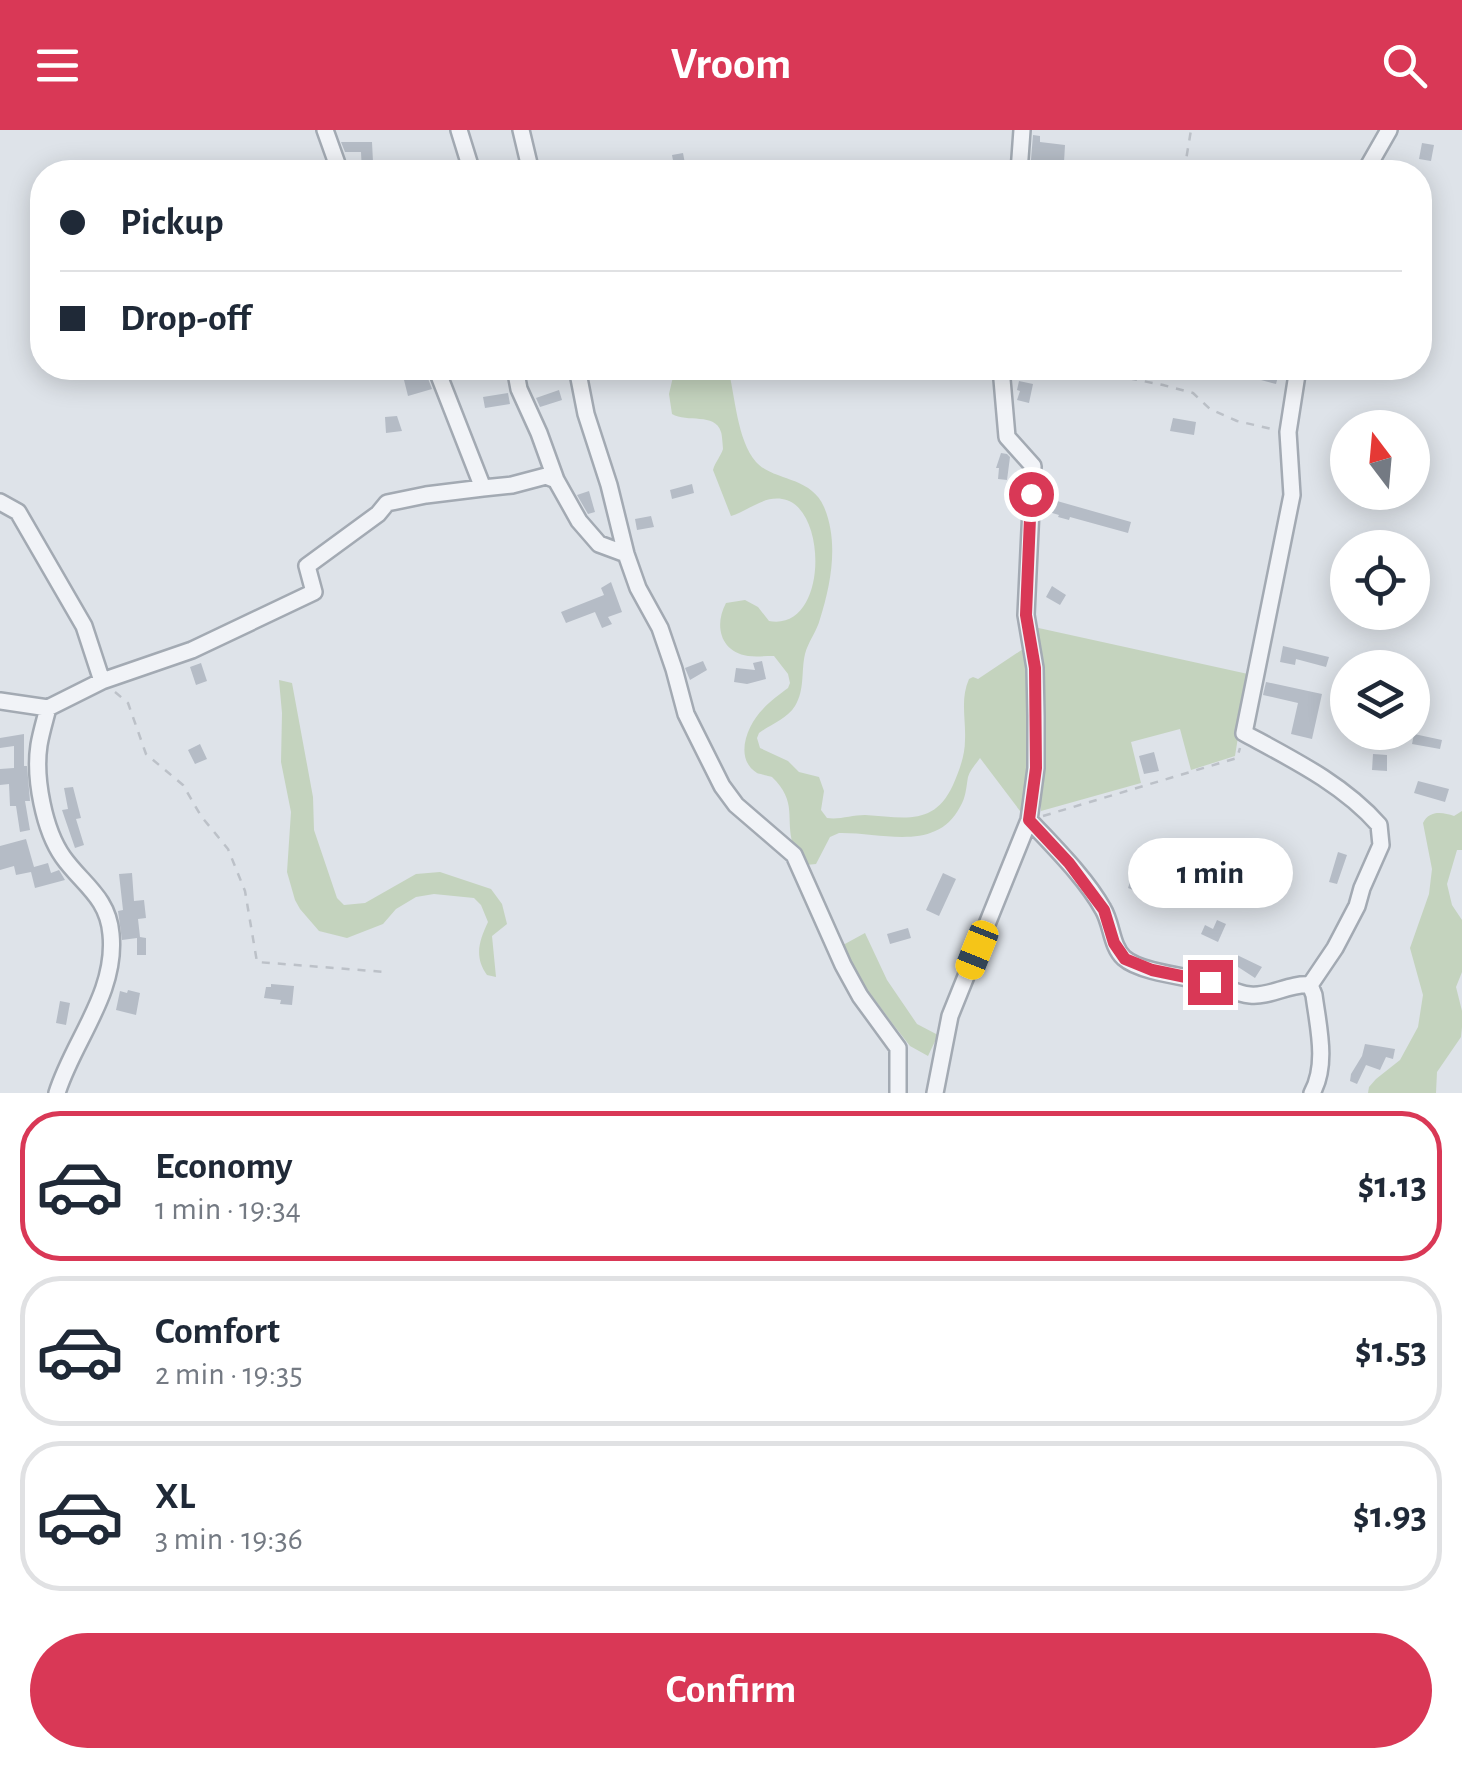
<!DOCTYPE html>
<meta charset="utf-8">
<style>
:root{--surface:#fff;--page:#f2f2f3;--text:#1f2937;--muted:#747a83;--line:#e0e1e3;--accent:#d93856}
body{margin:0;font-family:"Alegreya Sans",sans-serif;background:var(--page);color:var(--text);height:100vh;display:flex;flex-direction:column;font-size:38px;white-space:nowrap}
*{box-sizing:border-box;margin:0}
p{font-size:32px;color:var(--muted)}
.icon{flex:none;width:55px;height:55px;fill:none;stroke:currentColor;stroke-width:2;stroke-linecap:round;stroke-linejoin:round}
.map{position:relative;height:963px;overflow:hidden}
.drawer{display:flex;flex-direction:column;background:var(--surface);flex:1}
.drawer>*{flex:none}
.top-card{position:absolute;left:30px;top:30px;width:1402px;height:220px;border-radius:40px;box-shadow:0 5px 25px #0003;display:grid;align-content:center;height:220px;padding:0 30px;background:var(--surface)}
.needle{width:65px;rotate:344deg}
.controls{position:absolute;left:1330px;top:280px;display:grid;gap:20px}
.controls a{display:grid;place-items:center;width:100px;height:100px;border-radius:50%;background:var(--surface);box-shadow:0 5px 25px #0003;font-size:50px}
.end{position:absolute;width:45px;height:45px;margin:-22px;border:12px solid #d93856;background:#fff;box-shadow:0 0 0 5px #fff}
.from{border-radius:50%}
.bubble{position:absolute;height:70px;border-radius:35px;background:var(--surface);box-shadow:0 5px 25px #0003;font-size:32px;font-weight:700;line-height:70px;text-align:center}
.car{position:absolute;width:30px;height:60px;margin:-30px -15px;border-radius:12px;box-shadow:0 0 8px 2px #0007;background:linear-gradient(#f5c518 24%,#345 0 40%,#f5c518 0 76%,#345 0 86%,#f5c518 0)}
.top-card b{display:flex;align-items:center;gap:35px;height:95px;font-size:38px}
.top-card b+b{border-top:2px solid var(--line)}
.top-card i{width:25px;height:25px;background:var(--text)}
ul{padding:18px 0 0;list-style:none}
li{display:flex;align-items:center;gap:30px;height:150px;margin:0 20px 15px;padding:0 10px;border:5px solid var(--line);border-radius:40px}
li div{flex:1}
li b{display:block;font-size:38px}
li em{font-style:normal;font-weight:700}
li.current{border-color:var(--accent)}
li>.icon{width:90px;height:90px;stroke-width:1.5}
.button{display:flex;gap:20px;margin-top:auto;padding:20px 30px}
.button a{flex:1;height:115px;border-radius:60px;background:var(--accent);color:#fff;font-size:40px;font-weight:700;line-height:115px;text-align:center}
header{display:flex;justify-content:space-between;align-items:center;height:130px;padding:0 30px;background:var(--accent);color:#fff;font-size:45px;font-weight:700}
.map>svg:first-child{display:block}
.green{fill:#c4d3be}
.building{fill:#b5bcc6}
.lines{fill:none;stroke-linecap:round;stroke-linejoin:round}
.minor-casing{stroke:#a3aab3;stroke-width:20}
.path{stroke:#bcc1c8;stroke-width:2.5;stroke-dasharray:8 8;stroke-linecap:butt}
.minor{stroke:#f1f3f7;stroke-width:15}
.route{stroke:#d93856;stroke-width:12}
</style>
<header><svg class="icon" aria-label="menu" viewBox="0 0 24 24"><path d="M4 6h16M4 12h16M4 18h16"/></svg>Vroom<svg class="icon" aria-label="search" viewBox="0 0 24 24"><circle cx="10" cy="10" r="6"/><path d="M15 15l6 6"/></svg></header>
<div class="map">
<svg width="1462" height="963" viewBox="0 0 1462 963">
<rect width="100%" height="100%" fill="#dee3e9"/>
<path class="green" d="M 675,238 L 728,238 C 735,265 737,310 756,332 C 773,351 811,346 824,377 C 839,412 831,454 820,489 C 817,501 808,512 805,524 C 801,541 805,560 795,576 C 787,589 771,594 759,603 L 757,608 L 760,618 L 788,631 L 799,642 L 819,647 L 824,661 L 821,680 L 827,688 C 839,690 852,685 865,685 C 903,687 934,697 953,655 C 959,641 965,626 965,610 C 966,589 960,569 969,549 L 973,547 L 978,549 L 1026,517 L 1034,639 L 1023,685 L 980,628 C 976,634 970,640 968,647 C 966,658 966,667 960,677 C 936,723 881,702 839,703 L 830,707 L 816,734 L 806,735 C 801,728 795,722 793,715 C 785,688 798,672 772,647 C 770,646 759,644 757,643 C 733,628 748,594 763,579 C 770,571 780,564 788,558 L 790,553 L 788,544 L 774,526 C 765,526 756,527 748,526 C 720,522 714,495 726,473 L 745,470 L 758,477 L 769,491 C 829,502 828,375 782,369 C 763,366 748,381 731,386 L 713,340 C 715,332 721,326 723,319 C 723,318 722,304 721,302 C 715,282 687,293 672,284 L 669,264 Z
M 1034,497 L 1248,544 L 1235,626 L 1191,640 L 1180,599 L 1131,612 L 1141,653 L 1041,681 L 1041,539 Z
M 279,550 L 292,553 L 313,667 L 314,700 L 337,768 L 344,775 L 365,773 L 416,744 L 440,742 L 491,759 L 502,774 L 507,794 L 492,806 L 496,847 L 487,845 C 474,827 479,811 488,792 L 481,775 L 474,768 L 434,764 L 416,767 L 396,779 L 383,794 L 347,808 L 319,801 L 300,779 L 295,770 L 287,742 L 291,682 L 281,632 L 282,583 Z
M 1462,681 L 1462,720 L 1457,720 L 1447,754 L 1452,775 L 1462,790 L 1462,842 L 1456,857 L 1462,881 L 1462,897 L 1461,907 L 1437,942 L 1436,963 L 1368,963 L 1369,957 L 1376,949 L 1400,930 L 1418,897 L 1423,865 L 1410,818 L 1429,764 L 1432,739 L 1423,693 C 1429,680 1443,682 1454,686 Z
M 865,803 L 887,850 L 917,894 L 938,905 L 928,926 L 910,916 L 892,893 L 853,840 L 843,815 Z"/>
<path class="building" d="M 1033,5 L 1040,6 L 1040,12 L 1065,15 L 1064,32 L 1031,30 Z
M 341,12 L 372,12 L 373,32 L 370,32 L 372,42 L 362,42 L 361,22 L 345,22 Z
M 1422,13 L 1434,15 L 1431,31 L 1419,29 Z
M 683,23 L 686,39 L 675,41 L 672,25 Z
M 202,30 L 205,39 L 194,42 L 169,42 Z
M 401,238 L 424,238 L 432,259 L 408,266 Z
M 1264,238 L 1280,239 L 1276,254 L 1261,250 Z
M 1019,251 L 1033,254 L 1029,273 L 1017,270 L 1020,261 L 1017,260 Z
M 559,260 L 562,270 L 540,277 L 536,268 Z
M 508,263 L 510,274 L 485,278 L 483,267 Z
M 397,286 L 402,301 L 386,303 L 385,287 Z
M 1173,288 L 1196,292 L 1194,305 L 1170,301 Z
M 1001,323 L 1007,324 L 1010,327 L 1007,350 L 998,349 L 999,338 L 996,338 Z
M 692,354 L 694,363 L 672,369 L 670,360 Z
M 589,361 L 595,382 L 588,384 L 577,365 Z
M 1043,367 L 1131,392 L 1128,403 L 1070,387 L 1069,390 L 1058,387 L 1059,385 L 1042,380 Z
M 651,386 L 654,397 L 637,400 L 635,389 Z
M 611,452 L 622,482 L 608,487 L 612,494 L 602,498 L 595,482 L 566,493 L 561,482 L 604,465 L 601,458 Z
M 1052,456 L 1066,465 L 1060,475 L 1046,467 Z
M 1283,516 L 1329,527 L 1326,537 L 1296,529 L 1295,535 L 1280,532 Z
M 703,531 L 707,540 L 690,550 L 685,538 Z
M 762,531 L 766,549 L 747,554 L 734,552 L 736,538 L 755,540 L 753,533 Z
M 201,533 L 207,551 L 196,555 L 190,537 Z
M 1266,552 L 1322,564 L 1312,609 L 1291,604 L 1298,573 L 1263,565 Z
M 24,604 L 24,636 L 27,636 L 30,671 L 25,671 L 30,700 L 20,702 L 16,676 L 10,676 L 9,654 L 0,655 L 0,639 L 14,638 L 14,616 L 0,618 L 0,608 Z
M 1414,604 L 1442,610 L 1440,619 L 1412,614 Z
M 200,614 L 207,629 L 195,634 L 188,620 Z
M 1154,622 L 1159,641 L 1144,644 L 1139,626 Z
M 1373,624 L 1387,625 L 1387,641 L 1372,640 Z
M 1418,651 L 1449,659 L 1445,672 L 1414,663 Z
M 73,657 L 81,688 L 76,689 L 84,715 L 75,718 L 62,680 L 68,679 L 64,658 Z
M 26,709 L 34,737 L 48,733 L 51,743 L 59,740 L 65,750 L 35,758 L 31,742 L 16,745 L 14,736 L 0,740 L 0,716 Z
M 1338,722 L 1347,725 L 1337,754 L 1329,752 Z
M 132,743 L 134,771 L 144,770 L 146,788 L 138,789 L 140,807 L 146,808 L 146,825 L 137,825 L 137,808 L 122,810 L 118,781 L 123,780 L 119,744 Z
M 943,743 L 956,749 L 939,786 L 926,780 Z
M 1133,743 L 1159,751 L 1152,765 L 1139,759 L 1138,762 L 1128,758 Z
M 1217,790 L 1226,794 L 1218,812 L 1201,804 L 1205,795 L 1213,799 Z
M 908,798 L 911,808 L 890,814 L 887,804 Z
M 1237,825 L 1262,837 L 1255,848 L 1232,833 Z
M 271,854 L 294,856 L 292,875 L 280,874 L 281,870 L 264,868 L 266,857 L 271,857 Z
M 128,860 L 140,863 L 136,885 L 116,880 L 120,861 L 127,863 Z
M 60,871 L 70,873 L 66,895 L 56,893 Z
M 1365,914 L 1395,919 L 1393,929 L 1386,927 L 1380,940 L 1366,935 L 1357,954 L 1350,951 L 1351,944 L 1362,926 Z"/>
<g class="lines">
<g class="minor-casing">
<path id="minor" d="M 325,0 L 340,42
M 459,0 L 472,42
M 521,0 L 531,42
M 1019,42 L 1022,0
M 1365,42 L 1389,0
M 436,238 L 483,358 L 512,355 L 546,346 L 556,350 L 579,391 L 599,414 L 626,424
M 515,238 L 519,259 L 539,303 L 556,350
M 577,238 L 586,284 L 609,355 L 626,424 L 638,458 L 660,498 L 674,539 L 686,584 L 722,656 L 736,675 L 794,725 L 843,835 L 860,866 L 898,918 L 898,963
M 1298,238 L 1288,302 L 1292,365 L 1244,603 C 1292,629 1343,654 1379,695 L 1381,715 L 1362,758 L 1357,776 L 1335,818 L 1310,855
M 0,372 L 18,382 L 84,496 L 102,551
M 0,571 L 48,578
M 1029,690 C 1054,717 1085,747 1103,779 C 1112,794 1111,816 1124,828 C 1141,843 1190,847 1213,853 C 1225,857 1238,864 1250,865 C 1271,867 1289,853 1310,855 L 1314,865 C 1318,896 1328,934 1312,963
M 57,963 C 73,911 117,863 111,804 C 108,767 82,754 63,727 C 44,700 34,648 39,615 C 41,603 45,590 48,578 L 102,551 L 192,520 L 314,462 L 307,436 L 378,384 L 387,373 L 426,365 L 483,358
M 935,963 L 950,886 L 1029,690 L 1036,638 L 1036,586 L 1035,538 L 1026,485 L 1033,336 L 1007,307 L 1001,238"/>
</g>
<path class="path" d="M 1184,42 L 1191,0
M 1083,238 L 1083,239 L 1163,255 L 1193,263 L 1210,279 L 1237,291 L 1272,299
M 115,562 L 128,573 L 146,624 L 183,655 L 201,686 L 228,719 L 245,761 L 257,832 L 386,842
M 1043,686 L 1237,628 L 1240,618"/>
<use href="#minor" class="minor"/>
</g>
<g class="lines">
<path class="route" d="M 1031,364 L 1026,485 L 1035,538 L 1036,638 L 1029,690 L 1069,733 L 1104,780 L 1114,813 L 1125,829 L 1152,840 L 1210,852"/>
</g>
</svg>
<div class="controls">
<a><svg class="needle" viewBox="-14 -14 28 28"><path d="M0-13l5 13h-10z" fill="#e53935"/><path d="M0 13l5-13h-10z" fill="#747a83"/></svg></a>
<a><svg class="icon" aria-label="locate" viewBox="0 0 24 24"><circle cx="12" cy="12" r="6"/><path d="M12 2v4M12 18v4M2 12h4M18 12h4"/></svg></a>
<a><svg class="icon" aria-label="layers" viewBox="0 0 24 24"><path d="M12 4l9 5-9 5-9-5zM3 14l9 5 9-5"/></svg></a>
</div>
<i class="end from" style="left:1031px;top:364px"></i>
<i class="end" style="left:1210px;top:852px"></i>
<div class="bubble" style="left:1128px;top:708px;width:165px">1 min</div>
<i class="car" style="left:977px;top:820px;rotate:202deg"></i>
<div class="top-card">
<b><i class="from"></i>Pickup</b>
<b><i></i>Drop-off</b>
</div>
</div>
<section class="drawer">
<ul>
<li class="current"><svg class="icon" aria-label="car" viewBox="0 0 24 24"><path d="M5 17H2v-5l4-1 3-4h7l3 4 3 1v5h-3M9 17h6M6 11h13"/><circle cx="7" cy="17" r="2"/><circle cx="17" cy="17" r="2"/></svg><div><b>Economy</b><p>1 min · 19:34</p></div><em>$1.13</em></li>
<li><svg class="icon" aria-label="car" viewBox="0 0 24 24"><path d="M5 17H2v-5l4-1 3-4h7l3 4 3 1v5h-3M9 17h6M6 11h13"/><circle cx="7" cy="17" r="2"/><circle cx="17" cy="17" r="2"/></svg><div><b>Comfort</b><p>2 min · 19:35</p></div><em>$1.53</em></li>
<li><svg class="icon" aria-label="car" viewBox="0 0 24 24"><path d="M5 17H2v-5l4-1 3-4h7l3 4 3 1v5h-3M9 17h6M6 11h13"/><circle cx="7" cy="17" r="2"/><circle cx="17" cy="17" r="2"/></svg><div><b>XL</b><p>3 min · 19:36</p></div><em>$1.93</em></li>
</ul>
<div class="button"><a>Confirm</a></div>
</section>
